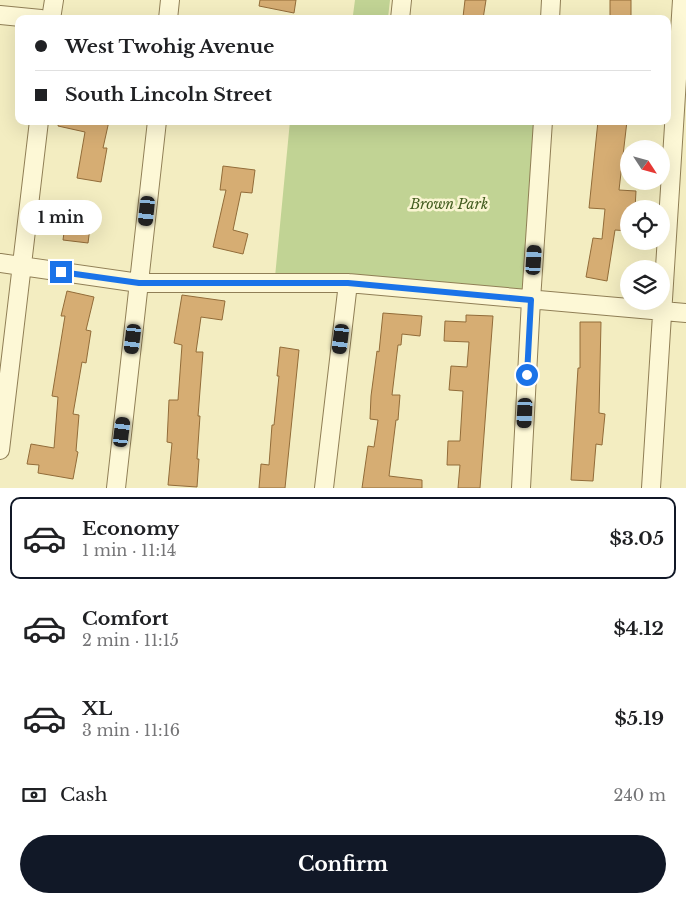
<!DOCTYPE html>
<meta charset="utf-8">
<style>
:root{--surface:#fff;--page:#f2f2f2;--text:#202124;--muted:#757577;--line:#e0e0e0;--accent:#111827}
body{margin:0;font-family:"Libre Baskerville",serif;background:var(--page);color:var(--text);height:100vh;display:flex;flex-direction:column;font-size:19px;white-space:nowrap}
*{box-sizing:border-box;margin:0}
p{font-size:16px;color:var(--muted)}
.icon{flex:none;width:28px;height:28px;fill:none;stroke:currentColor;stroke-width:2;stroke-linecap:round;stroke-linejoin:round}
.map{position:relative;height:488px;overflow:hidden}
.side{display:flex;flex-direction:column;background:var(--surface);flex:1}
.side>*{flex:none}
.guide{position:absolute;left:15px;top:15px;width:656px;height:110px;border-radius:10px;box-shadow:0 5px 20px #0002;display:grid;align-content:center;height:110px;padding:0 20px;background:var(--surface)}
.needle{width:32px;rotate:126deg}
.fabs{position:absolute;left:620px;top:140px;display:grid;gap:10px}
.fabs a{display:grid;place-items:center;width:50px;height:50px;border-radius:50%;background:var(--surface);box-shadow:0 5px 20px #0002;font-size:25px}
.end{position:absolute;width:22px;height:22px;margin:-11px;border:6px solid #1a73e8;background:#fff;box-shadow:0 0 0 2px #fff}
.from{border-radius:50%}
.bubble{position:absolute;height:35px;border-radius:18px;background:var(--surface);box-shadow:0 5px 20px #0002;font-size:16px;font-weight:800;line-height:35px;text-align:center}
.car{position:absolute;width:15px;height:30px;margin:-15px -8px;border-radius:6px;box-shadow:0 0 4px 1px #0007;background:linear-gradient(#222 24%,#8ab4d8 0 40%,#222 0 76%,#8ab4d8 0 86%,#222 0)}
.guide b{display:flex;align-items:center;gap:18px;height:48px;font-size:19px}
.guide b+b{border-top:1px solid var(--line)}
.guide i{width:12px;height:12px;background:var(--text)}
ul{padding:9px 0 0;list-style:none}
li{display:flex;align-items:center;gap:15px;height:82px;margin:0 10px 8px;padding:0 10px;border:2px solid transparent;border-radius:10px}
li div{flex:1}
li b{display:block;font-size:19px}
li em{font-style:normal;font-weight:800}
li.active{border-color:var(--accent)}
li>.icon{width:45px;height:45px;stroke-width:1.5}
.pay{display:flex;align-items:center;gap:12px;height:55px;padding:0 20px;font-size:19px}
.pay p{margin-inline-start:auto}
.action{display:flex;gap:10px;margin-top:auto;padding:10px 20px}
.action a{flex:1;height:58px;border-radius:30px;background:var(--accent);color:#fff;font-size:20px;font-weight:800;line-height:58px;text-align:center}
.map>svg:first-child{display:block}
.green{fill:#c1d394}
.building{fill:#d6ad73;stroke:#926c39}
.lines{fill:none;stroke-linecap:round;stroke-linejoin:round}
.minor-casing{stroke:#907f56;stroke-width:20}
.minor{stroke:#fdf8d6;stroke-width:18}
.route{stroke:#1a73e8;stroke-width:6}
.labels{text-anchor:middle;stroke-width:5;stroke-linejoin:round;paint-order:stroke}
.park-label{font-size:14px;font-style:italic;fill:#435d20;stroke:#faf5d2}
</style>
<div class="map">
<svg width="686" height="488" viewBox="0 0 686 488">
<rect width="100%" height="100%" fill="#f3edc1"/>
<path class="green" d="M 355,0 L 390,0 L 388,18 L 353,15 Z
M 290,121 L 537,121 L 527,292 L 275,277 Z"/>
<path class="building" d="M 260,0 L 296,0 L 294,13 L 259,6 Z
M 465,0 L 486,0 L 483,19 L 463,17 Z
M 610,0 L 631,0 L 631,19 L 610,19 Z
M 59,121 L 109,121 L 103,148 L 107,148 L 101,182 L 77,178 L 85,132 L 58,126 Z
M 598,121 L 627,121 L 619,190 L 636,191 L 635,209 L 629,209 L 629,231 L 615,230 L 607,281 L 586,277 L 593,238 L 602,239 L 605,209 L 589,208 Z
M 223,166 L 255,170 L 252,193 L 241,192 L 233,230 L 248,234 L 243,254 L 213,247 L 226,190 L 220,190 Z
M 68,202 L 93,205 L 88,243 L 63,240 Z
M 67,291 L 94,297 L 86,330 L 91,331 L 86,363 L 82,362 L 73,414 L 79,415 L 76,451 L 78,452 L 73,479 L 38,473 L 39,465 L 27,464 L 31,444 L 54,448 L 58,397 L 52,396 L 65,316 L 61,316 Z
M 182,295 L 225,301 L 222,320 L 201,317 L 196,352 L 203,352 L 198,416 L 200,416 L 197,459 L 199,459 L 197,487 L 168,485 L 172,443 L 167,442 L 169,400 L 178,400 L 182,345 L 174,343 Z
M 383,313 L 422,316 L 420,336 L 402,334 L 401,345 L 398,345 L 392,395 L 400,395 L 398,420 L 396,420 L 389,476 L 422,480 L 422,488 L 362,488 L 368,446 L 374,447 L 378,420 L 370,419 L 371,396 L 377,351 L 379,352 Z
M 466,315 L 493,316 L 480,488 L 458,488 L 460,465 L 447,465 L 448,441 L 460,441 L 463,391 L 449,390 L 451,366 L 467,367 L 469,342 L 444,341 L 445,321 L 466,322 Z
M 580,322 L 601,322 L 599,413 L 605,414 L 602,445 L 596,444 L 593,481 L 571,480 L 578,368 L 580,368 Z
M 280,347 L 299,350 L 285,488 L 259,488 L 261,464 L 269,465 L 272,425 L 274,425 L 279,376 L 277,376 Z"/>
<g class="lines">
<g class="minor-casing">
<path id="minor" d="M 0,15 L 41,19
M 51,19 L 54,0
M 168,19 L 170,0
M 400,19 L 402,0
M 550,19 L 551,0
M 0,263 L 139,283 L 348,283 L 686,313
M 0,450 L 39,121
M 116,488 L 157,121
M 324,488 L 348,283
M 521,488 L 531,300 L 543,121
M 651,488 L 682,0"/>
</g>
<use href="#minor" class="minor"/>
</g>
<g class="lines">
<path class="route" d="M 61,272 L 139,283 L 348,283 L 531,300 L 527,375"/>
</g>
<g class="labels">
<g class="park-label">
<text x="449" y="209">Brown Park</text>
</g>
</g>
</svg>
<div class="fabs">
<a><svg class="needle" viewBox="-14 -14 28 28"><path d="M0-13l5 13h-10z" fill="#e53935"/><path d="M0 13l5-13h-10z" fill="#757577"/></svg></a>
<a><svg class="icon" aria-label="locate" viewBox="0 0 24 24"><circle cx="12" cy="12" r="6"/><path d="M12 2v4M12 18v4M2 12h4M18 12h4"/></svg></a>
<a><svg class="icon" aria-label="layers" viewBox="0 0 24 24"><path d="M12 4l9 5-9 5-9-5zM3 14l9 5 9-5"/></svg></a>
</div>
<i class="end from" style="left:527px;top:375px"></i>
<i class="end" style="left:61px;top:272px"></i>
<div class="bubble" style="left:20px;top:200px;width:82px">1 min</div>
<i class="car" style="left:147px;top:211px;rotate:186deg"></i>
<i class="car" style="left:534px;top:260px;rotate:4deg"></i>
<i class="car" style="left:133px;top:339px;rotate:187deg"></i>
<i class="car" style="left:341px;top:339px;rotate:187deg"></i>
<i class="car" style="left:525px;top:413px;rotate:183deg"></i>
<i class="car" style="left:122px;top:432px;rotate:7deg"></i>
<div class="guide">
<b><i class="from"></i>West Twohig Avenue</b>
<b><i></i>South Lincoln Street</b>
</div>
</div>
<section class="side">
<ul>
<li class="active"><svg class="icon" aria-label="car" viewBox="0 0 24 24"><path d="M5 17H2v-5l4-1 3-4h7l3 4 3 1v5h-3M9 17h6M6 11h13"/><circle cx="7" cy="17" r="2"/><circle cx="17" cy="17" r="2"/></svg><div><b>Economy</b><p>1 min · 11:14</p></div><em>$3.05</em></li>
<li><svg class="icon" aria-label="car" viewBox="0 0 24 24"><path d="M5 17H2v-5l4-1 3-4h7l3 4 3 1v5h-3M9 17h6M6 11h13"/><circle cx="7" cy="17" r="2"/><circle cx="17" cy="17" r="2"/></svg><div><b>Comfort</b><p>2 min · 11:15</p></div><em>$4.12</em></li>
<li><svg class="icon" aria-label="car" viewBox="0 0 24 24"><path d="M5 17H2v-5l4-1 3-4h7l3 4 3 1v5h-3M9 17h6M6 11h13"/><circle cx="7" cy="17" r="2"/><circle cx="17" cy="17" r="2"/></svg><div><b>XL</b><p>3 min · 11:16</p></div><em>$5.19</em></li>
</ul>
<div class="pay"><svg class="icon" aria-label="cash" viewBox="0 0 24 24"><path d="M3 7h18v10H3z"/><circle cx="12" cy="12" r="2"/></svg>Cash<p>240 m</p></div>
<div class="action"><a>Confirm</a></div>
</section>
